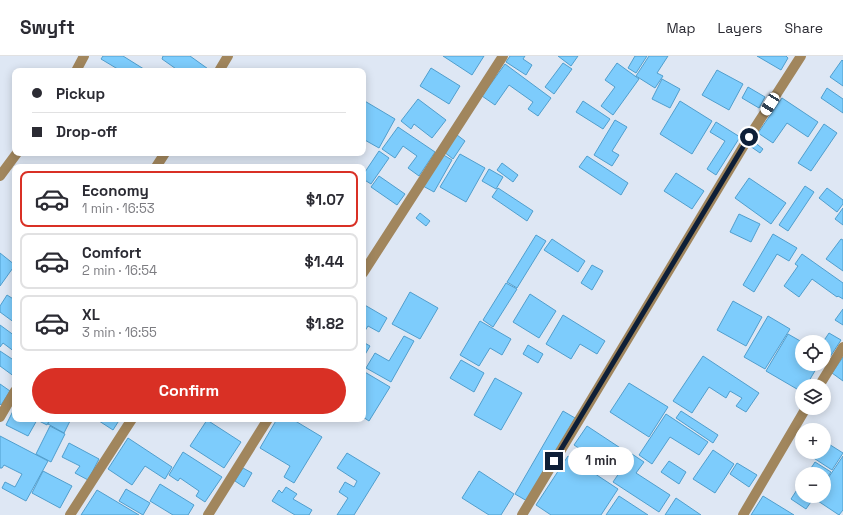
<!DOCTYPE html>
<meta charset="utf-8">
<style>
:root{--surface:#fff;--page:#f2f2f3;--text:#2b2b33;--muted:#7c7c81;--line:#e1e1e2;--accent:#d93025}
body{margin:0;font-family:"Space Grotesk",sans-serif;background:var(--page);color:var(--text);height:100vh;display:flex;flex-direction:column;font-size:15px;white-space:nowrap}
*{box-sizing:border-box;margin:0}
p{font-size:13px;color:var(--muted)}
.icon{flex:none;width:22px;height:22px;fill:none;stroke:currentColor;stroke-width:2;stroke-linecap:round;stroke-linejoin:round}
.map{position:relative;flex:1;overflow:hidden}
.panel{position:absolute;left:12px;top:108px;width:354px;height:258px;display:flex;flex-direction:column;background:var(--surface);border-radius:8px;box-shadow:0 2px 10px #0003}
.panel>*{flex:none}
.banner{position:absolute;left:12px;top:12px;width:354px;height:88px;border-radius:8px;box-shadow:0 2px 10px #0003;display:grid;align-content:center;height:88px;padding:0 20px;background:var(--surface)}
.fabs{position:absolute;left:795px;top:279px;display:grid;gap:8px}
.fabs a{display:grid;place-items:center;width:36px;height:36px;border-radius:50%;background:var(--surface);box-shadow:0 2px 10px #0003;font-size:20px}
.end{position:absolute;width:18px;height:18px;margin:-9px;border:5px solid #0e1f37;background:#fff;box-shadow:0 0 0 2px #fff}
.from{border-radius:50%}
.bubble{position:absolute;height:28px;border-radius:14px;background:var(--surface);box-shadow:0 2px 10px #0003;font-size:13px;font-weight:800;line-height:28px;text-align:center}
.car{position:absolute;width:12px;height:24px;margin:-12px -6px;border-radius:5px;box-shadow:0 0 3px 1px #0007;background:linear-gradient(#fff 24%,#345 0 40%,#fff 0 76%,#345 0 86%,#fff 0)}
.banner b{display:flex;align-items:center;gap:14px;height:38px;font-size:15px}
.banner b+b{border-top:1px solid var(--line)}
.banner i{width:10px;height:10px;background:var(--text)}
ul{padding:7px 0 0;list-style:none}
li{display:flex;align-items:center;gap:12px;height:56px;margin:0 8px 6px;padding:0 12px;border:2px solid var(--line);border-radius:8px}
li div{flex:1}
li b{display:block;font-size:15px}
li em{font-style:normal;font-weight:800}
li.active{border-color:var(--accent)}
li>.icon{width:36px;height:36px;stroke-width:1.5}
.cta{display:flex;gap:8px;margin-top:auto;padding:8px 20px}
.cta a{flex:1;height:46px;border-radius:24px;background:var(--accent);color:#fff;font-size:16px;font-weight:800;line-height:46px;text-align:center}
header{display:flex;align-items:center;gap:24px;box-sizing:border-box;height:56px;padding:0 20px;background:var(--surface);border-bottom:1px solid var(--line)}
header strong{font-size:19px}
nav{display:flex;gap:22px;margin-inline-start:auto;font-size:14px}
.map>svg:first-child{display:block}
.building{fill:#7dccfc;stroke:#509ecd}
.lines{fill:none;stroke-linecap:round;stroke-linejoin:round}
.minor{stroke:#a1865d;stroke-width:10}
.route{stroke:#0e1f37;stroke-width:5}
</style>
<header>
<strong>Swyft</strong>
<nav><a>Map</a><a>Layers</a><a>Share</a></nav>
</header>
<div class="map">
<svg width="843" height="459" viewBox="0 0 843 459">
<rect width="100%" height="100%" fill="#dee7f4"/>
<path class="building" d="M 103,0 L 123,0 L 147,15 L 121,15 L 101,3 Z
M 163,0 L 190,0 L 211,15 L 179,15 L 162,3 Z
M 443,0 L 484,0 L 472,19 Z
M 510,0 L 525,0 L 523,3 L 532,9 L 526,19 L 506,6 Z
M 558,0 L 578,0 L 571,10 Z
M 635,0 L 647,0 L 636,17 L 628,12 Z
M 649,0 L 668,0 L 657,17 L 663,20 L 655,32 L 636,20 Z
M 757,0 L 786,0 L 788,2 L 781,14 Z
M 842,4 L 843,5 L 843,30 L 830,21 Z
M 563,7 L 572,13 L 554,38 L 545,31 Z
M 617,7 L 639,23 L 613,59 L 601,50 L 615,31 L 605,24 Z
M 505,8 L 551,42 L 538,60 L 528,53 L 533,46 L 509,29 L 495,49 L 482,40 Z
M 431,12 L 460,30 L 449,48 L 420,30 Z
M 717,14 L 743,28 L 729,54 L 702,39 Z
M 662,23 L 680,33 L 670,52 L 652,43 Z
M 748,31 L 765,41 L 759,52 L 742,42 Z
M 827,32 L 843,43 L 843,57 L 821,42 Z
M 782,42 L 818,66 L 808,81 L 787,67 L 773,87 L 758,77 Z
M 418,43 L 446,64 L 432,82 L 414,68 L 411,73 L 401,65 Z
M 363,44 L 395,63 L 379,92 L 363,83 Z
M 583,45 L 610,63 L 603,73 L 576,56 Z
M 680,45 L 712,65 L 692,98 L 660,78 Z
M 615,64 L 627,71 L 612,95 L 619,99 L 612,110 L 594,99 Z
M 716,66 L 740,81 L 716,119 L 707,113 L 725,85 L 710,76 Z
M 824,68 L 837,77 L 811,115 L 798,107 Z
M 398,71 L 435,96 L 419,120 L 408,112 L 417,100 L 403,90 L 395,102 L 382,93 Z
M 457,79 L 465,85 L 453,103 L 444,96 Z
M 753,85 L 763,93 L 760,97 L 750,90 Z
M 379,95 L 389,102 L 371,128 L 363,123 L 363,119 Z
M 442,98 L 452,104 L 434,136 L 423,130 Z
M 460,98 L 485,112 L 466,146 L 440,131 Z
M 587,100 L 628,127 L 621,139 L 579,111 Z
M 502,107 L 518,119 L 513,126 L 497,114 Z
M 489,113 L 503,121 L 496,133 L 482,125 Z
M 676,117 L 704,135 L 692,153 L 664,135 Z
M 379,120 L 405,138 L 397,149 L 371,131 Z
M 749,122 L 786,147 L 771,168 L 735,142 Z
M 805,130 L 814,136 L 788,175 L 779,169 Z
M 498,132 L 533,155 L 527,165 L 492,141 Z
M 827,132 L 843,144 L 843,148 L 837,156 L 819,142 Z
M 843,152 L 843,169 L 835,163 Z
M 420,157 L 430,165 L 426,170 L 416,162 Z
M 739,158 L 760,168 L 751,186 L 730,176 Z
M 773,178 L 797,192 L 789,205 L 777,198 L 754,236 L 743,229 Z
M 536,179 L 546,185 L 517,232 L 507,226 Z
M 552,183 L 585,205 L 578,216 L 544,194 Z
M 841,183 L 843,184 L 843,215 L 826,203 Z
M 0,197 L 15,209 L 0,230 Z
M 802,198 L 843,227 L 843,243 L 838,240 L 837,241 L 812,223 L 799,241 L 784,230 L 798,210 L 795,208 Z
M 592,209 L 603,215 L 592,234 L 581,227 Z
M 506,227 L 517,233 L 493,271 L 483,264 Z
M 410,236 L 438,252 L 420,283 L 392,268 Z
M 530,238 L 556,255 L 539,282 L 513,266 Z
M 7,239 L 15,244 L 15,267 L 0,256 L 0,250 Z
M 733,245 L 762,261 L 746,290 L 717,274 Z
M 363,248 L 387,262 L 379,276 L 368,270 L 363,278 Z
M 843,253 L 843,269 L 835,264 Z
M 563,259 L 605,285 L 597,298 L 580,288 L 571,303 L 546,288 Z
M 768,260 L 790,273 L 765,313 L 744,301 Z
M 480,265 L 511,283 L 502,299 L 490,292 L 479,310 L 460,299 Z
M 0,269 L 15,280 L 15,296 L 3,287 L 0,291 Z
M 829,277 L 841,284 L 830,301 L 824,297 L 827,292 L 824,290 L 823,286 Z
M 788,278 L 802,286 L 802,308 L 819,308 L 806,330 L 802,330 L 802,336 L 766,315 Z
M 404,280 L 414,285 L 391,326 L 366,312 L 375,297 L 389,305 Z
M 363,286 L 370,290 L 363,302 Z
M 528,289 L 543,298 L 538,307 L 523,298 Z
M 0,295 L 15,305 L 15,321 L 0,310 Z
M 703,300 L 759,337 L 746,356 L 736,350 L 742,342 L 730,335 L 726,342 L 709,331 L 692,357 L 673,345 Z
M 843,301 L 843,325 L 832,317 Z
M 461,304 L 484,317 L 474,336 L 450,322 Z
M 363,315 L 390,331 L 369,365 L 363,361 Z
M 495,322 L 522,337 L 501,374 L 474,359 Z
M 629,327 L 668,351 L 649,381 L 610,356 Z
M 0,328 L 10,335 L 1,349 L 0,348 Z
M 15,351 L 15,363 L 50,363 L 47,369 L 37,364 L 28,380 L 6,369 Z
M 563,355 L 575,362 L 527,445 L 515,438 Z
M 681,355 L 718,379 L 713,387 L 676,362 Z
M 666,358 L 708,386 L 699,399 L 670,381 L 652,408 L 639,399 Z
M 50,363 L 71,363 L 64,377 L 48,368 Z
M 96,363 L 120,363 L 113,374 Z
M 277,363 L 292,363 L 322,381 L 294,427 L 284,421 L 290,410 L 260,392 Z
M 207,364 L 241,386 L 224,412 L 190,390 Z
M 50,370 L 65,378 L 51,406 L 36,398 Z
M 587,370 L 631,399 L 621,413 L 600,400 L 597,404 L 574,389 Z
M 0,380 L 48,405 L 26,445 L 2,432 L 5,426 L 15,431 L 22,418 L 4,409 L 2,412 L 0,412 Z
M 128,382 L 172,411 L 165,423 L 145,410 L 132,429 L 108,413 Z
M 824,385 L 843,397 L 832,414 L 809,399 L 811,396 L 824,396 Z
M 69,387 L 99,403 L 88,424 L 75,417 L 80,410 L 62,401 Z
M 713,394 L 734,408 L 715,437 L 693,423 Z
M 183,396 L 222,421 L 205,446 L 196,440 L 199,435 L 180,422 L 178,425 L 169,419 Z
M 347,397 L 380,417 L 354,459 L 337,459 L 348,442 L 339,436 L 345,426 L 354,431 L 357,425 L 337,412 Z
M 632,398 L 644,406 L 636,417 L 670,439 L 659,456 L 613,426 Z
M 568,400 L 618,433 L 601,459 L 551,459 L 536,449 Z
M 843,400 L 843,454 L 839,459 L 815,443 L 816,440 L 824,440 L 824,428 Z
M 669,405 L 686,416 L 679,428 L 661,416 Z
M 815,406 L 831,416 L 824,426 L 824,418 L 807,418 Z
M 737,407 L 757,419 L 749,431 L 730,418 Z
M 243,412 L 252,417 L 244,431 L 235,425 Z
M 43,415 L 72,430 L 60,452 L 32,437 Z
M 479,415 L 514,438 L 501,459 L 489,459 L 462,442 Z
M 802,426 L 802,440 L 815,440 L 806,453 L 791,443 Z
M 160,428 L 194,449 L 188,459 L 173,459 L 150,445 Z
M 286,431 L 297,438 L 293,443 L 312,454 L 309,459 L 295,459 L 272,445 L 279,434 L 282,437 Z
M 126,433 L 150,447 L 143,459 L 119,445 Z
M 97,434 L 139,459 L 81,459 Z
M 619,440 L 648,459 L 606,459 Z
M 763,440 L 794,459 L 751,459 Z
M 676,442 L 701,459 L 665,459 Z"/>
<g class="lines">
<path class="minor" d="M 76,15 L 84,0
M 219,15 L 228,0
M 156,111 L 165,97
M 0,120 L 17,97
M 363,217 L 503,0
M 819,330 L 843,291
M 0,361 L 15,335
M 70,459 L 132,363
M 208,459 L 268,363
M 522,459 L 749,81 L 801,0
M 743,459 L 806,352"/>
</g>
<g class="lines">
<path class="route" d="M 554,405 L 749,81"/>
</g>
</svg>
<div class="fabs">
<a><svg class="icon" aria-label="locate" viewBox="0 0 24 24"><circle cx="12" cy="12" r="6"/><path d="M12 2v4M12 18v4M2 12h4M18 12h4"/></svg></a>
<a><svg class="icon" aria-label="layers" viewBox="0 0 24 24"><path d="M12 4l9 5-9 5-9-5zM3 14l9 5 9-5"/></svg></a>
<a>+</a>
<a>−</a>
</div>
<i class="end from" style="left:749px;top:81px"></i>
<i class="end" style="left:554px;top:405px"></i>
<div class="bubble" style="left:568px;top:391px;width:66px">1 min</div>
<i class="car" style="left:770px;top:48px;rotate:212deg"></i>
<div class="banner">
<b><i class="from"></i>Pickup</b>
<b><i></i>Drop-off</b>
</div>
<section class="panel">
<ul>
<li class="active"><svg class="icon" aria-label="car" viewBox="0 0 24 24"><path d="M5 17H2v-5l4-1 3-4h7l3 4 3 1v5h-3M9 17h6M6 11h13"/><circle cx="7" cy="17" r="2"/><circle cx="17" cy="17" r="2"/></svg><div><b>Economy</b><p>1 min · 16:53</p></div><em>$1.07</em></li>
<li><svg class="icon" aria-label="car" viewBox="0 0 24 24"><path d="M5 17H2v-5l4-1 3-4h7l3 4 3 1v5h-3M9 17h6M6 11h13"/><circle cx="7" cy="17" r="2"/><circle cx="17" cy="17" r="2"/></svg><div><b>Comfort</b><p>2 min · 16:54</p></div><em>$1.44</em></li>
<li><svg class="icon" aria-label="car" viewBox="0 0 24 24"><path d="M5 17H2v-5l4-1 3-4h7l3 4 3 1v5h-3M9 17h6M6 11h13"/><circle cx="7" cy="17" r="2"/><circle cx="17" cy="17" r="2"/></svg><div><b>XL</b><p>3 min · 16:55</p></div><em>$1.82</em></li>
</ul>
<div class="cta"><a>Confirm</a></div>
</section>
</div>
